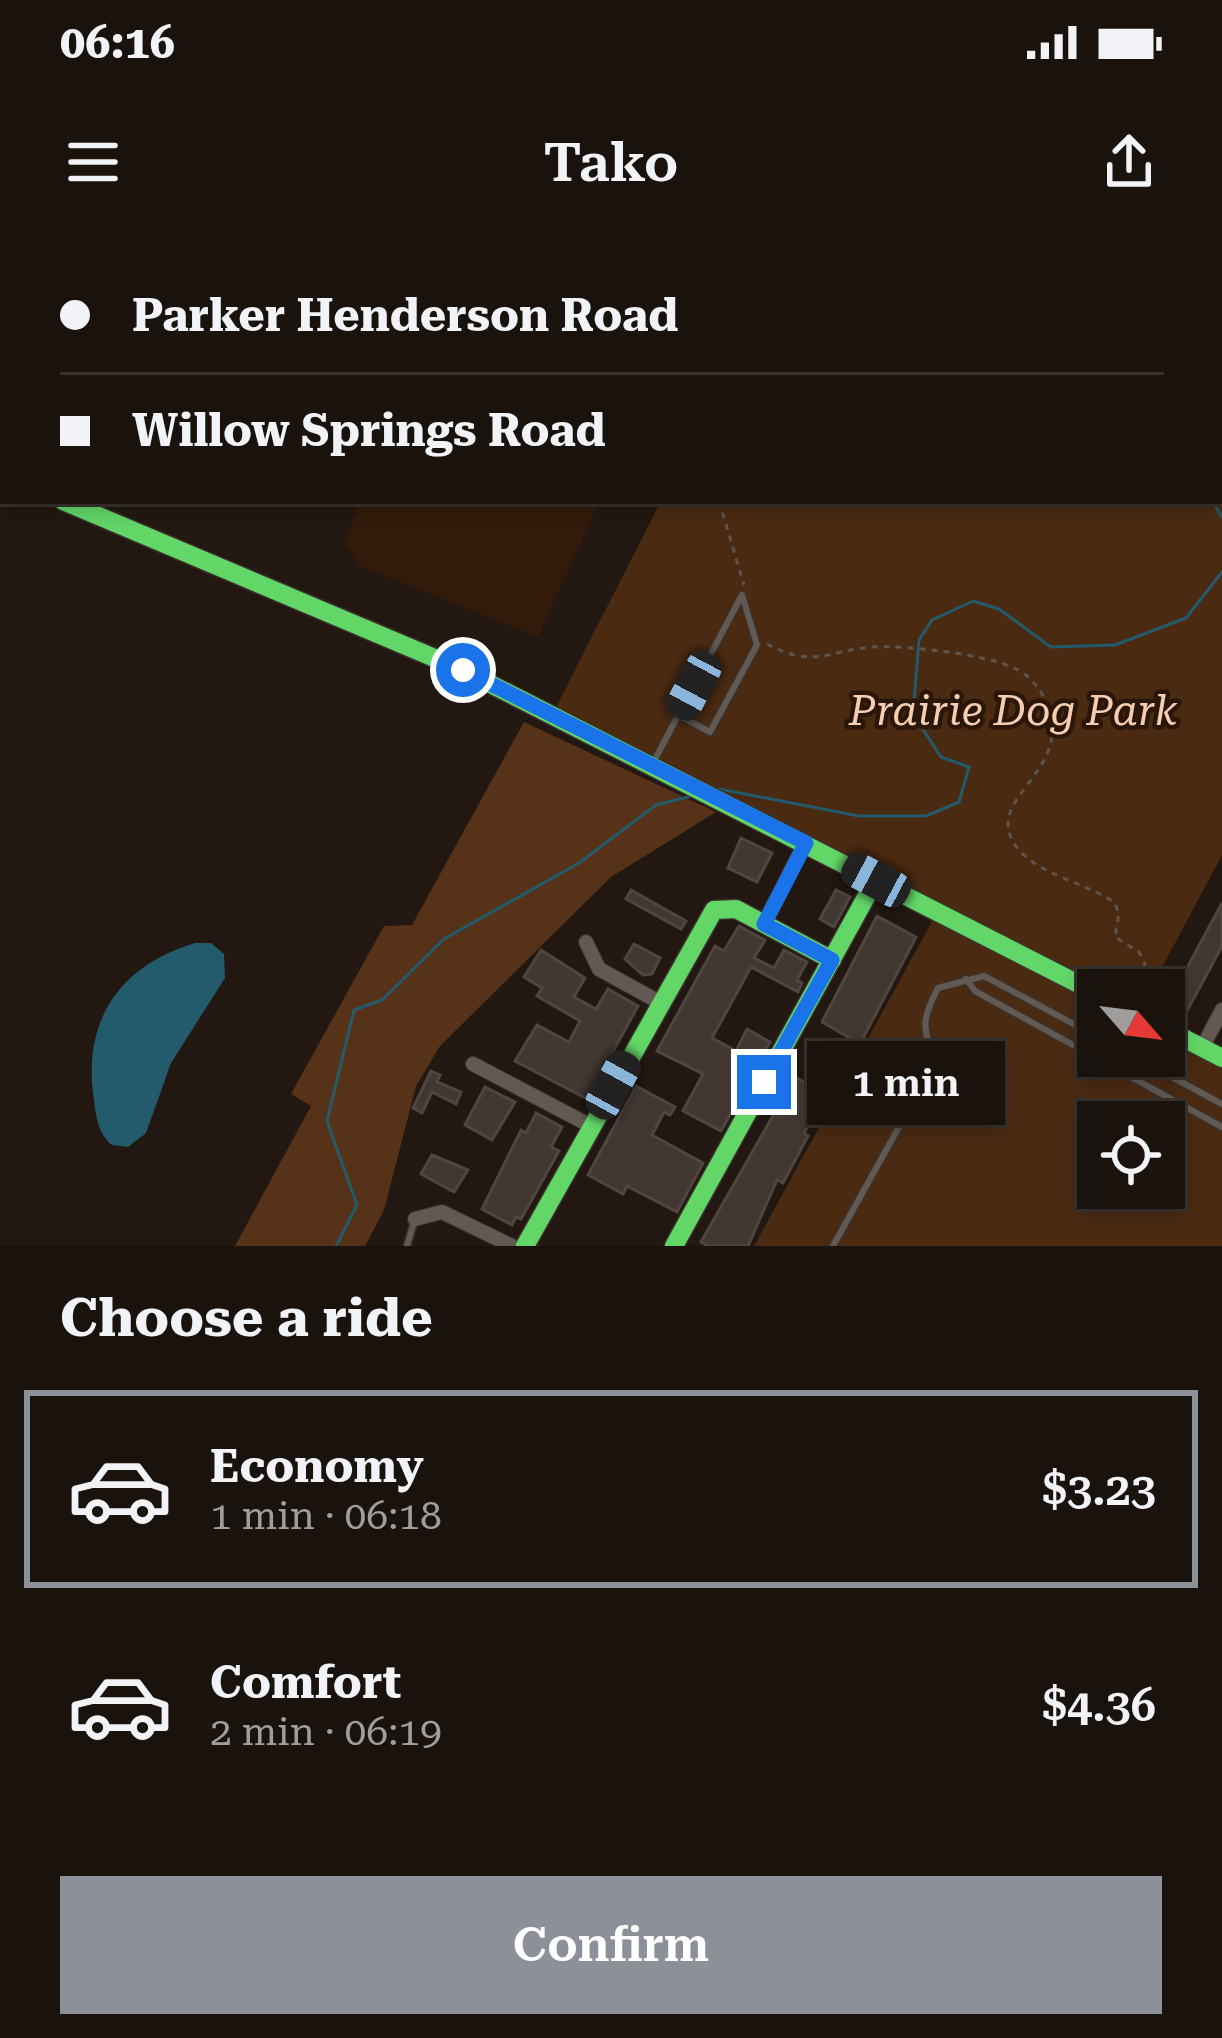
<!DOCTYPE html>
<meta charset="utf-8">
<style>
:root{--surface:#1a120d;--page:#231b16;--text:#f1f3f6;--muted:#9f9e9d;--line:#38322e;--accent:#8c9099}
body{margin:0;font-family:"Roboto Serif",serif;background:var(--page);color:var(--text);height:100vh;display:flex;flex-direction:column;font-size:45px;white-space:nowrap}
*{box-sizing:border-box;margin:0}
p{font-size:39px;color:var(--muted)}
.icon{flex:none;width:66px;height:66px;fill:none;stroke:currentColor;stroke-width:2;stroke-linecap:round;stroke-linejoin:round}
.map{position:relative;height:1006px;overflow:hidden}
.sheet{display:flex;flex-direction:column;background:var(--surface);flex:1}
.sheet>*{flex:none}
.hud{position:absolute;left:0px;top:0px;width:1224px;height:264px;box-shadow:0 6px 18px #0003,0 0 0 3px var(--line);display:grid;align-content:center;height:264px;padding:0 60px;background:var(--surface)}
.needle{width:78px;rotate:118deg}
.fabs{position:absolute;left:1077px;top:729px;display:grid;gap:24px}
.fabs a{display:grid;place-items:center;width:108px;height:108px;border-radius:0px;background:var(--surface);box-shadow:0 6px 18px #0003,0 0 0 3px var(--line);font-size:60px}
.end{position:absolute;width:54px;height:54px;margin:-27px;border:15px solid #1a73e8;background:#fff;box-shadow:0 0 0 6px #fff}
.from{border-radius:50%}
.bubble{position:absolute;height:84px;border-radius:0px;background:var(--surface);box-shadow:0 6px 18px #0003,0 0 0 3px var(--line);font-size:39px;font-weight:600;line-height:84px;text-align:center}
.car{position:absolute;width:36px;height:72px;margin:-36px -18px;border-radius:15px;box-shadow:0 0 9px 3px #0007;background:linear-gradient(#222 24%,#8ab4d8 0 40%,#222 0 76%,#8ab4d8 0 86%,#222 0)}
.hud b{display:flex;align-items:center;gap:42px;height:114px;font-size:45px}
.hud b+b{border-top:3px solid var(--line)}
.hud i{width:30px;height:30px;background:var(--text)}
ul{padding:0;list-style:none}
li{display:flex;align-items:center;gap:36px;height:198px;margin:0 24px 18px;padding:0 36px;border:6px solid transparent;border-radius:0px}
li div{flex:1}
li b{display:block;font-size:45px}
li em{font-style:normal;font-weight:600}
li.selected{border-color:var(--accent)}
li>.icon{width:108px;height:108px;stroke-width:1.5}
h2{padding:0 60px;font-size:54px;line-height:144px}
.cta{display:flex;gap:24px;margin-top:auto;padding:24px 60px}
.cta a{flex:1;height:138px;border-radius:0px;background:var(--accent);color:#fff;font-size:48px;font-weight:600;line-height:138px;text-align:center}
.status{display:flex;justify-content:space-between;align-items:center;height:84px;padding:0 60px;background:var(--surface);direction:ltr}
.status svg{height:33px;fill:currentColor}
header{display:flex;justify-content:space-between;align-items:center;height:156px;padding:0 60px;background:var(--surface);font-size:54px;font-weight:600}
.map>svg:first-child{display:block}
.built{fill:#321b0a}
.green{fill:#4b2a12;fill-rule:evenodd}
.forest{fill:#563318}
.water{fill:#235a6c}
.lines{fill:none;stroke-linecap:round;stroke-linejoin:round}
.stream{stroke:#235a6c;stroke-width:3}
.building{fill:#413832;stroke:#4f4640;stroke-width:3}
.lane-casing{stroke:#3a322d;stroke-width:9}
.street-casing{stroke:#3a322d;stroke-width:16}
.fast-casing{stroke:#3a322d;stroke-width:21}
.path{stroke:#5d544e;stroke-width:3;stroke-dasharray:6 6;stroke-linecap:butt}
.lane{stroke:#615952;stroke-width:6}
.street{stroke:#615952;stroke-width:14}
.fast{stroke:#63d668;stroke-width:18}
.route{stroke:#1a73e8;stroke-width:15}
.labels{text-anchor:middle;stroke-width:9;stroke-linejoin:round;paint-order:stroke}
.park-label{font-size:42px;font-style:italic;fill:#f7cdb1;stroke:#2a1709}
</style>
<div class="status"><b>06:16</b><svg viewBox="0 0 49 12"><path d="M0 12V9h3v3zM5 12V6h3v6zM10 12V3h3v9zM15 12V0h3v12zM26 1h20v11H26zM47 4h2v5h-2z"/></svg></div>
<header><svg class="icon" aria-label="menu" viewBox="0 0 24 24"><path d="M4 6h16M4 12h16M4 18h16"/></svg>Tako<svg class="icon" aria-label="share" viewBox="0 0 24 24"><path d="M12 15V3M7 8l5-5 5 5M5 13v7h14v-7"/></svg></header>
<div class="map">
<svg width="1222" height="1006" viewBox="0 0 1222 1006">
<rect width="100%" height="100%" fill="#221811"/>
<path class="built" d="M 361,261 L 600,261 L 538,397 L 360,326 L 344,302 Z"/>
<path class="green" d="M 795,0 L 1222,0 L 1222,615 L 1150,750 L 1106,750 L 555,469 L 661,261 L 1221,261 L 1221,3 Z
M 934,678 L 1098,764 L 1098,816 L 1164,816 L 1164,799 L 1222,829 L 1222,1006 L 754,1006 ZM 1098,882 L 1164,882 L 1164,948 L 1098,948 Z"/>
<path class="forest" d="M 524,482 L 716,572 L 611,637 L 440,806 L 416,846 L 384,970 L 365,1006 L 235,1006 L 311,866 L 291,854 L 384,686 L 412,685 Z"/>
<path class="water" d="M 195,703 L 211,703 L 224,714 L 225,738 L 171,823 L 146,893 L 128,907 L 112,905 C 96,892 96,873 93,853 C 84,777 122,725 195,703 Z"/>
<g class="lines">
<path class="stream" d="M 1221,182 L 1222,181
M 1212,261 L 1222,277
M 719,549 L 859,576 L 926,576 L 959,562 L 969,527 L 941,517 L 913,474 L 919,400 L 932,380 L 973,361 L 999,369 L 1051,407 L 1115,405 L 1186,378 L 1222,332
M 336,1006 L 357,965 L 327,881 L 354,770 L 382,760 L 444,699 L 579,623 L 656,565 L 692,556"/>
</g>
<path class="building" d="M 741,598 L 772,613 L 757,642 L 728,628 Z
M 631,650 L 686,681 L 681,689 L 626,659 Z
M 836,650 L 850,657 L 834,687 L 820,679 Z
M 1222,663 L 1222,706 L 1186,773 L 1164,761 L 1164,750 L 1173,754 Z
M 877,676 L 916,697 L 860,804 L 822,782 Z
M 739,686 L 765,700 L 754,718 L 774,728 L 784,710 L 807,722 L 797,740 L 802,743 L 798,752 L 751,727 L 712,798 L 736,811 L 747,789 L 770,802 L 721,891 L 683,871 L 703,834 L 657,811 L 715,706 L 724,711 Z
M 634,704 L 660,718 L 652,734 L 643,735 L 625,719 Z
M 541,710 L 585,738 L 574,757 L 596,769 L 608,749 L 638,766 L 587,859 L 515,821 L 537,785 L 569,802 L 580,781 L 537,756 L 542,748 L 524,737 Z
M 431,831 L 440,835 L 437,842 L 461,852 L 456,864 L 432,852 L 422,873 L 413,868 Z
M 795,837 L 822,852 L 804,894 L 808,896 L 783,943 L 777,940 L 748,1006 L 708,1006 L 701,1002 Z
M 636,846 L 675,867 L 670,875 L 664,872 L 652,895 L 703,923 L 677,972 L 627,946 L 623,954 L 588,935 Z
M 485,847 L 515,862 L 492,900 L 465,885 Z
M 536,873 L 562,887 L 551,907 L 559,911 L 521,979 L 516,977 L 512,985 L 482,969 L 521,890 L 526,893 Z
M 432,915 L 468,930 L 454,952 L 421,934 Z"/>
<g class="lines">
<g class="lane-casing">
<path id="lane" d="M 678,475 L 710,492 L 757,405 L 742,355
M 654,521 L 742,355
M 966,739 L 975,751 L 1222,887
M 1133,816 L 1222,864
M 407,1006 L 414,982
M 833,1006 L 936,820 C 921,790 922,778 938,748 L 984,736 L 1098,797"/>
</g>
<g class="street-casing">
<path id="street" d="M 764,684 L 805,603
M 586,702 L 599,729 L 659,762
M 1202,808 L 1222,770
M 473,824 L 591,886
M 415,979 L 442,972 L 512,1006"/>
</g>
<g class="fast-casing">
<path id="fast" d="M 0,235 L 3,236
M 63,261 L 463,430 L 1098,754
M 1164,788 L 1222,818
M 525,1006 L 714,670 L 736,669 L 832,720
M 674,1006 L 876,639"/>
</g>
<path class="path" d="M 719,261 L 744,345
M 767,404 C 815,429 825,411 872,407 C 905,405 987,414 1016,429 C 1030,436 1040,448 1046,462 C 1078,534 977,557 1018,609 C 1040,635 1086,643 1114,662 L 1119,673 L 1115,697 L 1139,712 L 1145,724 L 1136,750"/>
<use href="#lane" class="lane"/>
<use href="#street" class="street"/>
<use href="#fast" class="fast"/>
</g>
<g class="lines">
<path class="route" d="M 463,430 L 806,603 L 764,684 L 832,720 L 764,842"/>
</g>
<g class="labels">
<g class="park-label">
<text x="1013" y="485">Prairie Dog Park</text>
</g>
</g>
</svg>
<div class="fabs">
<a><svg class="needle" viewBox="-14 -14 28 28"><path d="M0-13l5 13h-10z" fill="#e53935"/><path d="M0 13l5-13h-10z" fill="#9f9e9d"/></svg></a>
<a><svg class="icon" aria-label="locate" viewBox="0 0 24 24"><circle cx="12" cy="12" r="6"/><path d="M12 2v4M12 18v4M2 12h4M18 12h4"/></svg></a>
</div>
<i class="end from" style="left:463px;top:430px"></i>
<i class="end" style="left:764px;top:842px"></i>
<div class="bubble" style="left:807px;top:801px;width:198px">1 min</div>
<i class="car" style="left:694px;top:446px;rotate:208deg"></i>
<i class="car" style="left:876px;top:640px;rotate:298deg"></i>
<i class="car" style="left:613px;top:845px;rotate:29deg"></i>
<div class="hud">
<b><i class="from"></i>Parker Henderson Road</b>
<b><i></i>Willow Springs Road</b>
</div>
</div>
<section class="sheet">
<h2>Choose a ride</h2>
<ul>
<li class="selected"><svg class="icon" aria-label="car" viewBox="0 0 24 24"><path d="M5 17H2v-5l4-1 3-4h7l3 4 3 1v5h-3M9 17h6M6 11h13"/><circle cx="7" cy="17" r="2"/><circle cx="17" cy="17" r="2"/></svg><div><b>Economy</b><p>1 min · 06:18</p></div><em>$3.23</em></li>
<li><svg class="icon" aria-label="car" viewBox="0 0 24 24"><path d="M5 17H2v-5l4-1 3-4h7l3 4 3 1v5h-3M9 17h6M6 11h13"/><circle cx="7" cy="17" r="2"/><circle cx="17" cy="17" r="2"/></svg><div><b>Comfort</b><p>2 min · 06:19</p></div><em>$4.36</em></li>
</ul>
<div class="cta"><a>Confirm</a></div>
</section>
